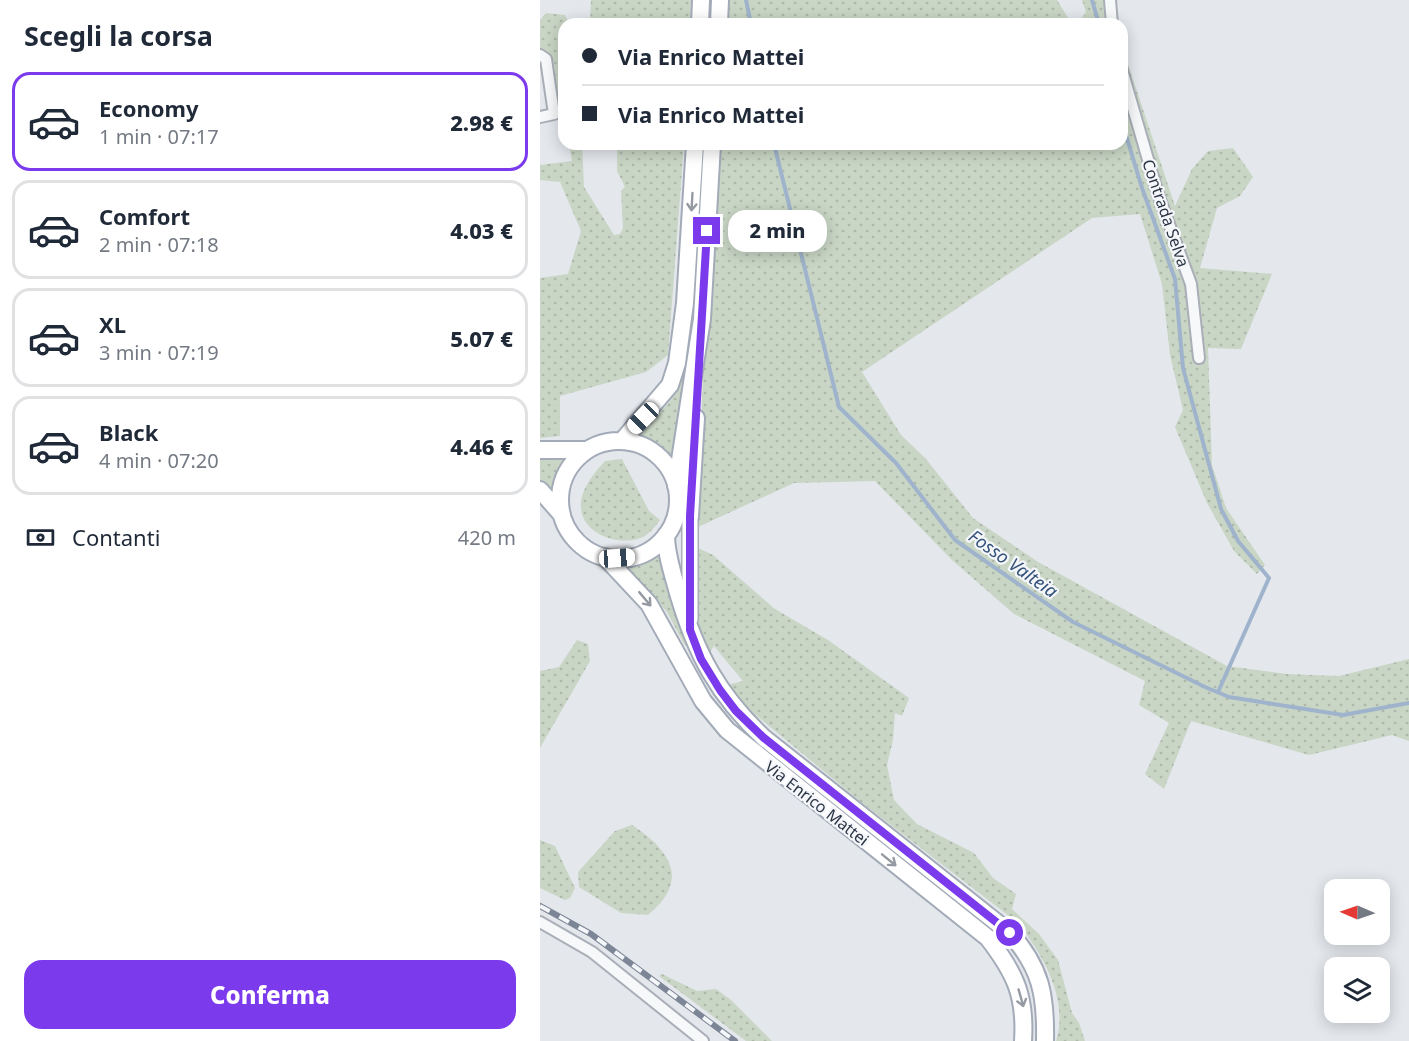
<!DOCTYPE html>
<html lang="it">
<meta charset="utf-8">
<style>
:root{--surface:#fff;--page:#f2f2f3;--text:#1f2937;--muted:#747a83;--line:#e0e1e3;--accent:#7c3aed}
body{margin:0;font-family:"Noto Sans",sans-serif;background:var(--page);color:var(--text);height:100vh;display:flex;flex-direction:column;font-size:22px;white-space:nowrap}
*{box-sizing:border-box;margin:0}
p{font-size:20px;color:var(--muted)}
.icon{flex:none;width:33px;height:33px;fill:none;stroke:currentColor;stroke-width:2;stroke-linecap:round;stroke-linejoin:round}
.map{position:relative;flex:1;overflow:hidden}
.sheet{display:flex;flex-direction:column;background:var(--surface);width:540px}
.sheet>*{flex:none}
.hud{position:absolute;left:18px;top:18px;width:570px;height:132px;border-radius:18px;box-shadow:0 3px 15px #0003;display:grid;align-content:center;height:132px;padding:0 24px;background:var(--surface)}
.needle{width:39px;rotate:272deg}
.buttons{position:absolute;left:784px;top:879px;display:grid;gap:12px}
.buttons a{display:grid;place-items:center;width:66px;height:66px;border-radius:12px;background:var(--surface);box-shadow:0 3px 15px #0003;font-size:30px}
.end{position:absolute;width:27px;height:27px;margin:-14px;border:8px solid #7c3aed;background:#fff;box-shadow:0 0 0 3px #fff}
.from{border-radius:50%}
.bubble{position:absolute;height:42px;border-radius:18px;background:var(--surface);box-shadow:0 3px 15px #0003;font-size:20px;font-weight:800;line-height:42px;text-align:center}
.car{position:absolute;width:18px;height:36px;margin:-18px -9px;border-radius:8px;box-shadow:0 0 4px 2px #0007;background:linear-gradient(#fff 24%,#345 0 40%,#fff 0 76%,#345 0 86%,#fff 0)}
.hud b{display:flex;align-items:center;gap:21px;height:57px;font-size:22px}
.hud b+b{border-top:2px solid var(--line)}
.hud i{width:15px;height:15px;background:var(--text)}
ul{padding:0;list-style:none}
li{display:flex;align-items:center;gap:18px;height:99px;margin:0 12px 9px;padding:0 12px;border:3px solid var(--line);border-radius:18px}
li div{flex:1}
li b{display:block;font-size:22px}
li em{font-style:normal;font-weight:800}
li.current{border-color:var(--accent)}
li>.icon{width:54px;height:54px;stroke-width:1.5}
h2{padding:0 24px;font-size:27px;line-height:72px}
.pay{display:flex;align-items:center;gap:15px;height:66px;padding:0 24px;font-size:22px}
.pay p{margin-inline-start:auto}
.primary-button{display:flex;gap:12px;margin-top:auto;padding:12px 24px}
.primary-button a{flex:1;height:69px;border-radius:18px;background:var(--accent);color:#fff;font-size:24px;font-weight:800;line-height:69px;text-align:center}
main{display:flex;flex:1;min-height:0}
.map>svg:first-child{display:block}
.grass{fill:url(#grass-dots)}
.lines{fill:none;stroke-linecap:round;stroke-linejoin:round}
.stream{stroke:#9fb4cc;stroke-width:4}
.minor-casing{stroke:#a9aeb7;stroke-width:14}
.secondary-casing{stroke:#a9aeb7;stroke-width:18}
.primary-casing{stroke:#a3abb8;stroke-width:20}
.minor{stroke:#f7f8fa;stroke-width:10}
.secondary{stroke:#fff;stroke-width:15}
.primary{stroke:#fff;stroke-width:16}
.rail-casing{stroke:#7d8696;stroke-width:6}
.rail{stroke:#f4f6f9;stroke-width:4;stroke-dasharray:11;stroke-linecap:butt}
.oneway{stroke:#959aa2}
.route{stroke:#7c3aed;stroke-width:8}
.labels{text-anchor:middle;stroke-width:4.5;stroke-linejoin:round;paint-order:stroke}
.street-label{font-size:16px;fill:#2b3445;stroke:#f4f6f9}
.water-label{font-size:18px;font-style:italic;fill:#34527a;stroke:#f4f6f9}
</style>
<main>
<section class="sheet">
<h2>Scegli la corsa</h2>
<ul>
<li class="current"><svg class="icon" aria-label="car" viewBox="0 0 24 24"><path d="M5 17H2v-5l4-1 3-4h7l3 4 3 1v5h-3M9 17h6M6 11h13"/><circle cx="7" cy="17" r="2"/><circle cx="17" cy="17" r="2"/></svg><div><b>Economy</b><p>1 min · 07:17</p></div><em>2.98 €</em></li>
<li><svg class="icon" aria-label="car" viewBox="0 0 24 24"><path d="M5 17H2v-5l4-1 3-4h7l3 4 3 1v5h-3M9 17h6M6 11h13"/><circle cx="7" cy="17" r="2"/><circle cx="17" cy="17" r="2"/></svg><div><b>Comfort</b><p>2 min · 07:18</p></div><em>4.03 €</em></li>
<li><svg class="icon" aria-label="car" viewBox="0 0 24 24"><path d="M5 17H2v-5l4-1 3-4h7l3 4 3 1v5h-3M9 17h6M6 11h13"/><circle cx="7" cy="17" r="2"/><circle cx="17" cy="17" r="2"/></svg><div><b>XL</b><p>3 min · 07:19</p></div><em>5.07 €</em></li>
<li><svg class="icon" aria-label="car" viewBox="0 0 24 24"><path d="M5 17H2v-5l4-1 3-4h7l3 4 3 1v5h-3M9 17h6M6 11h13"/><circle cx="7" cy="17" r="2"/><circle cx="17" cy="17" r="2"/></svg><div><b>Black</b><p>4 min · 07:20</p></div><em>4.46 €</em></li>
</ul>
<div class="pay"><svg class="icon" aria-label="cash" viewBox="0 0 24 24"><path d="M3 7h18v10H3z"/><circle cx="12" cy="12" r="2"/></svg>Contanti<p>420 m</p></div>
<div class="primary-button"><a>Conferma</a></div>
</section>
<div class="map">
<svg width="869" height="1041" viewBox="0 0 869 1041">
<defs>
<pattern id="grass-dots" width="8" height="8" patternUnits="userSpaceOnUse" patternTransform="scale(1.5)"><rect width="8" height="8" fill="#c9d6c5"/><path d="M2 2h.1M6 6h.1" fill="none" stroke="#adb8ab" stroke-width="1.8" stroke-linecap="round"/></pattern>
</defs>
<rect width="100%" height="100%" fill="#e4e7ec"/>
<path class="grass" d="M 51,0 L 151,0 L 150,24 L 50,24 Z
M 185,0 L 517,0 L 532,24 L 183,24 Z
M 542,0 L 567,0 L 575,24 L 537,24 L 546,12 Z
M 6,13 L 25,15 L 29,24 L 24,24 L 24,58 L 20,66 L 24,100 L 19,105 L 14,62 L 0,49 L 0,20 Z
M 582,46 L 635,206 L 652,169 L 668,151 L 693,148 L 713,177 L 700,196 L 677,208 L 660,268 L 732,274 L 701,349 L 668,348 L 672,465 L 686,508 L 725,565 L 717,574 L 694,551 L 667,503 L 635,427 L 643,410 L 630,355 L 622,284 L 600,214 L 552,218 L 322,372 L 361,435 L 386,459 L 433,518 L 498,562 L 687,666 L 747,674 L 799,676 L 869,659 L 869,741 L 852,735 L 769,755 L 651,721 L 624,789 L 605,774 L 629,723 L 599,705 L 605,681 L 474,614 L 412,560 L 335,481 L 254,483 L 158,527 L 162,398 L 175,144 L 582,144 Z
M 29,144 L 42,144 L 44,187 L 74,235 L 80,234 L 83,228 L 81,191 L 85,187 L 77,171 L 77,144 L 144,144 L 128,355 L 106,372 L 20,396 L 20,436 L 0,438 L 0,278 L 28,274 L 41,231 L 20,182 L 0,180 L 0,165 L 32,161 Z
M 148,358 L 132,457 L 118,443 L 100,435 L 131,400 Z
M 0,458 L 25,459 L 14,480 L 13,491 L 0,480 Z
M 82,459 L 109,511 L 120,520 C 115,527 109,535 100,538 C 79,546 44,535 41,509 C 39,491 54,473 65,461 Z
M 158,548 L 173,555 L 235,609 L 288,640 L 369,698 L 362,716 L 355,713 L 353,740 L 347,765 L 354,800 L 377,824 L 434,853 L 453,878 L 476,894 L 472,909 L 499,934 L 518,960 L 532,1013 L 539,1023 L 545,1041 L 516,1041 C 529,999 503,955 478,923 L 321,802 L 200,702 L 188,685 L 203,681 L 174,646 L 168,655 C 152,614 152,592 158,548 Z
M 120,556 L 148,644 L 145,646 L 127,612 L 89,569 Z
M 37,640 L 48,644 L 50,661 L 0,748 L 0,671 L 19,667 Z
M 92,825 C 130,850 151,880 108,915 L 81,913 L 39,887 L 38,872 L 75,831 Z
M 0,840 L 15,846 L 35,888 L 30,898 L 25,900 L 0,888 Z
M 122,974 L 157,991 L 176,989 L 191,1000 L 232,1041 L 206,1041 L 119,976 Z"/>
<g class="lines">
<path class="stream" d="M 206,0 L 211,24
M 552,0 L 559,24
M 582,122 L 602,188 L 635,279 L 643,368 L 681,509 L 698,541 L 729,578 L 678,692
M 234,144 L 299,407 L 356,463 L 415,540 L 533,622 L 665,687 L 689,697 L 803,715 L 869,703"/>
<g class="minor-casing">
<path id="minor" d="M 570,0 L 572,24
M 0,55 L 6,59 L 14,114 L 0,117
M 582,70 L 618,194 L 651,284 L 659,358
M 0,922 L 52,952 L 163,1041"/>
</g>
<g class="secondary-casing">
<path id="secondary" d="M 150,516 L 150,619"/>
</g>
<g class="primary-casing">
<path id="primary" d="M 160,24 L 161,0
M 179,24 L 180,0
M 82,441 L 130,385 L 137,363 L 145,303 L 155,144
M20 500a59 59 0 1 1 118 0a59 59 0 1 1-118 0Z
M 0,450 L 47,450
M 136,486 L 162,319 L 172,144
M 0,490 L 22,515
M 150,516 L 156,418
M 126,535 C 126,555 133,574 138,593 C 156,654 178,695 224,738 L 470,933 C 501,968 506,995 505,1041
M 65,557 L 109,604 L 163,701 L 187,730 L 448,938 C 475,973 486,996 483,1041"/>
</g>
<use href="#minor" class="minor"/>
<use href="#secondary" class="secondary"/>
<use href="#primary" class="primary"/>
<g class="rail-casing">
<path id="rail" d="M 0,906 L 51,934 L 195,1041"/>
</g>
<use href="#rail" class="rail"/>
</g>
<defs><path id="oneway-shaft" d="M-6 0H5M1.5-3L5.5 0L1.5 3" fill="none" stroke-width="1.6" stroke-linecap="round" stroke-linejoin="round" transform="scale(1.5)"/></defs>
<g class="oneway">
<use href="#oneway-shaft" transform="translate(152 202) rotate(93)"/>
<use href="#oneway-shaft" transform="translate(105 599) rotate(50)"/>
<use href="#oneway-shaft" transform="translate(349 860) rotate(39)"/>
<use href="#oneway-shaft" transform="translate(481 998) rotate(74)"/>
</g>
<g class="lines">
<path class="route" d="M 167,231 L 150,516 L 150,630 L 161,659 L 180,690 L 196,711 L 224,738 L 470,933"/>
</g>
<g class="labels">
<g class="street-label">
<text transform="translate(626 213) rotate(71)" y="6">Contrada Selva</text>
<text transform="translate(277 803) rotate(38)" y="6">Via Enrico Mattei</text>
</g>
<g class="water-label">
<text transform="translate(473 564) rotate(35)" y="6">Fosso Valteia</text>
</g>
</g>
</svg>
<div class="buttons">
<a><svg class="needle" viewBox="-14 -14 28 28"><path d="M0-13l5 13h-10z" fill="#e53935"/><path d="M0 13l5-13h-10z" fill="#747a83"/></svg></a>
<a><svg class="icon" aria-label="layers" viewBox="0 0 24 24"><path d="M12 4l9 5-9 5-9-5zM3 14l9 5 9-5"/></svg></a>
</div>
<i class="end from" style="left:470px;top:933px"></i>
<i class="end" style="left:167px;top:231px"></i>
<div class="bubble" style="left:188px;top:210px;width:99px">2 min</div>
<i class="car" style="left:103px;top:418px;rotate:225deg"></i>
<i class="car" style="left:77px;top:558px;rotate:86deg"></i>
<div class="hud">
<b><i class="from"></i>Via Enrico Mattei</b>
<b><i></i>Via Enrico Mattei</b>
</div>
</div>
</main>
